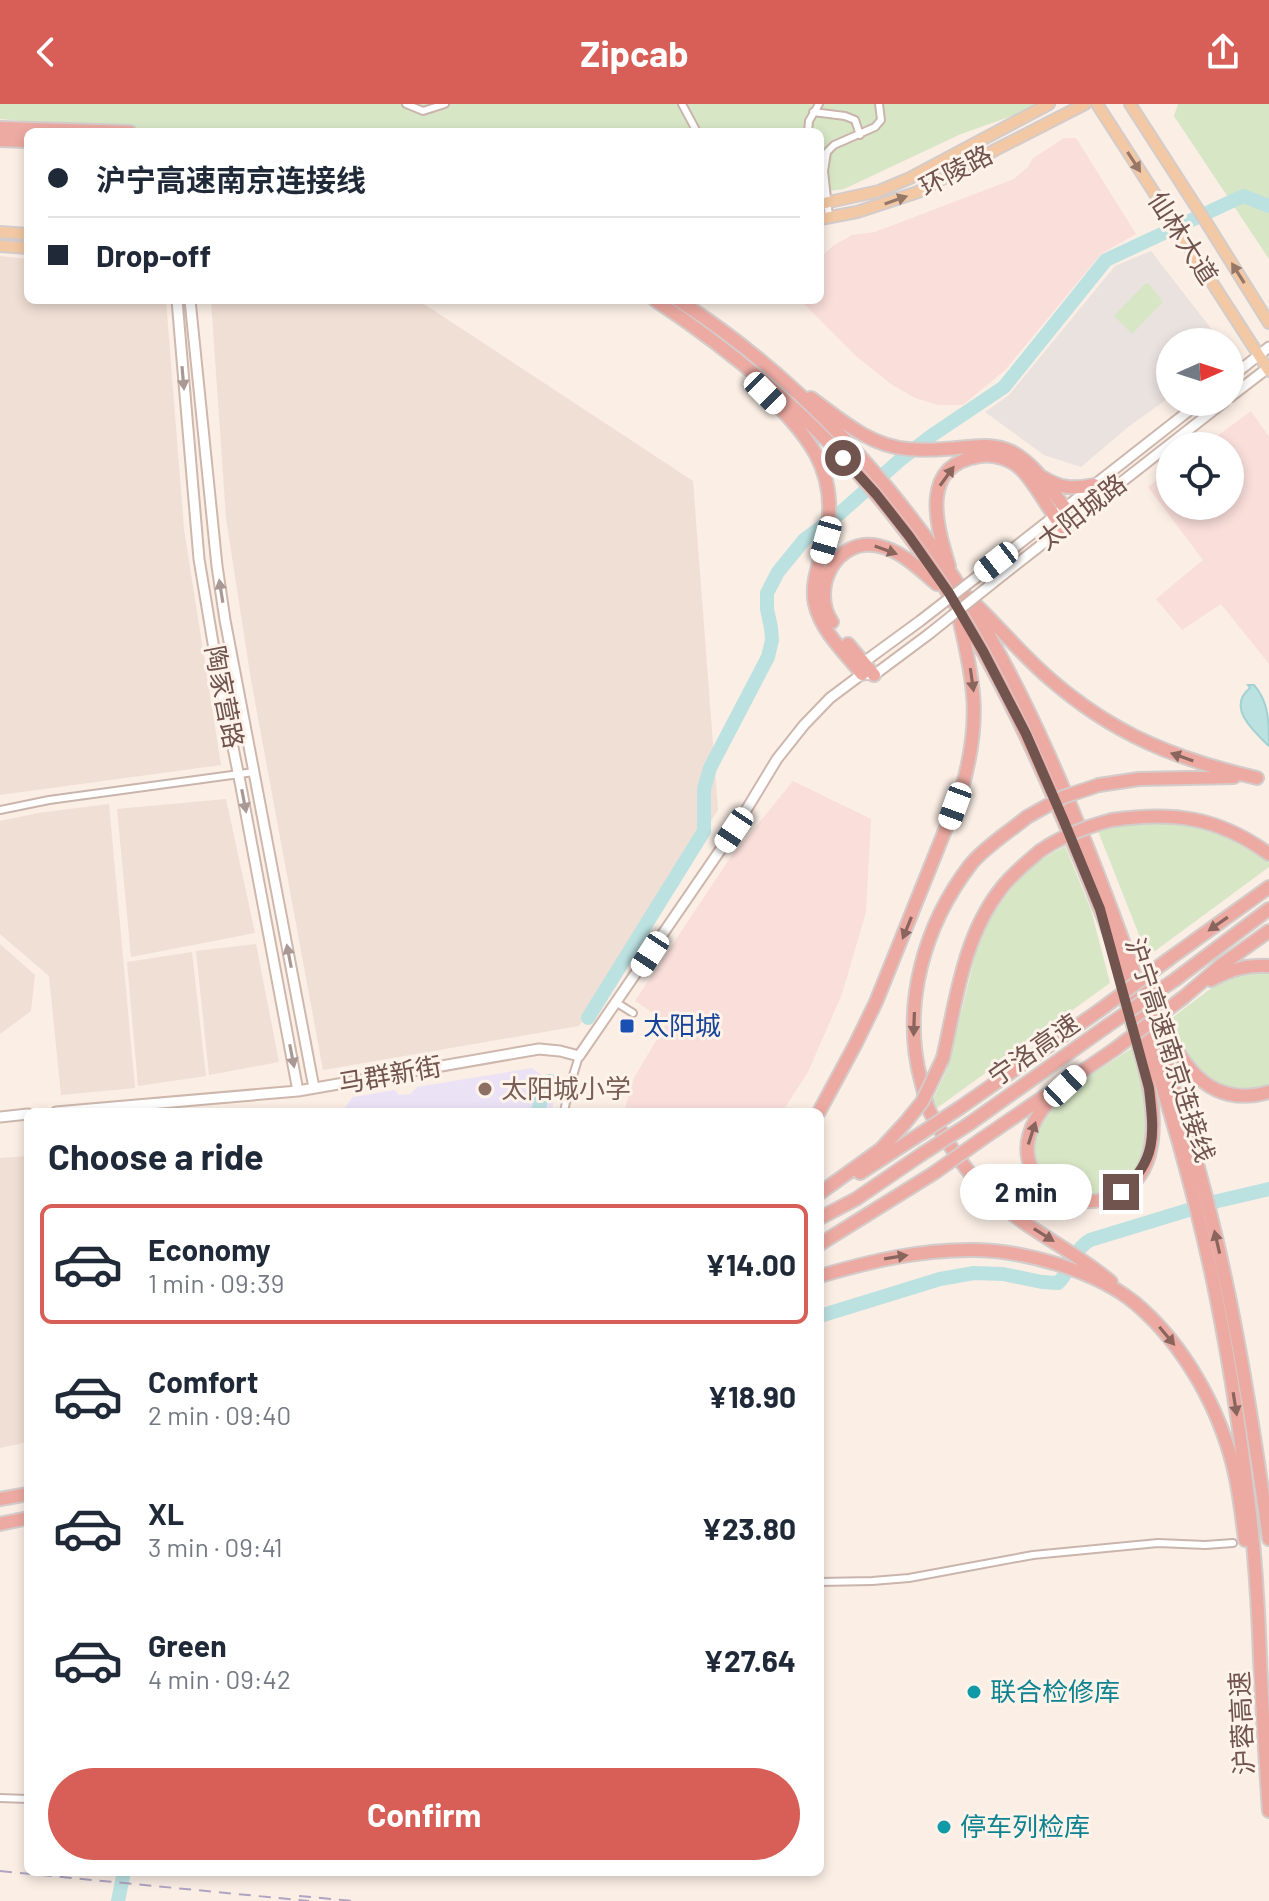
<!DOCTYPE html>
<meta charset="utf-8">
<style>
:root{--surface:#fff;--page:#f2f2f3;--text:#1f2937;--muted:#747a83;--line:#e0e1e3;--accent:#d75f57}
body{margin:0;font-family:Barlow,"Noto Sans SC",sans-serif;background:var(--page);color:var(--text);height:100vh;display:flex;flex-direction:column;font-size:30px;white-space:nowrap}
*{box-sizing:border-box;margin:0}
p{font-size:26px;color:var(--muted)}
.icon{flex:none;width:44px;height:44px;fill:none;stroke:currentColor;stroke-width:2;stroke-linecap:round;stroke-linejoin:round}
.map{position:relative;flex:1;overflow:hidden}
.sheet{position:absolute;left:24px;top:1004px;width:800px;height:768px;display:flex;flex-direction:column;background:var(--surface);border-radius:12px;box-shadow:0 4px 12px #0003}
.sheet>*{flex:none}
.hud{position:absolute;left:24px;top:24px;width:800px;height:176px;border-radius:12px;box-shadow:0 4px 12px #0003;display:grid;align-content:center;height:176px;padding:0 24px;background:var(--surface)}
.needle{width:52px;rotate:87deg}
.tools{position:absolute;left:1156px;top:224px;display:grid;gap:16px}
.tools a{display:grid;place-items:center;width:88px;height:88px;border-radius:50%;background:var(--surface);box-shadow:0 4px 12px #0003;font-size:40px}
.end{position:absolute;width:36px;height:36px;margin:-18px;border:10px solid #70544d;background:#fff;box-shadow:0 0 0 4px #fff}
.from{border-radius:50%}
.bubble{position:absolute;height:56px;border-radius:28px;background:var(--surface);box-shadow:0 4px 12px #0003;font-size:26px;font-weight:700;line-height:56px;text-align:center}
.car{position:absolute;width:24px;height:48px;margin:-24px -12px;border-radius:10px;box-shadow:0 0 6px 2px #0007;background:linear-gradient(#fff 24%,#345 0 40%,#fff 0 76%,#345 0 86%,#fff 0)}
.hud b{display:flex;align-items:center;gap:28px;height:76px;font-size:30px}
.hud b+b{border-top:2px solid var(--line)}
.hud i{width:20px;height:20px;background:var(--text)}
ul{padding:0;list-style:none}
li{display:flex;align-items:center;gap:24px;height:120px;margin:0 16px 12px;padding:0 8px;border:4px solid transparent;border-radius:12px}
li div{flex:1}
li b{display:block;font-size:30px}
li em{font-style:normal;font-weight:700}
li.on{border-color:var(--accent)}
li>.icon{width:72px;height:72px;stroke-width:1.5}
h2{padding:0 24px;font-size:36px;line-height:96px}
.primary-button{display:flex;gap:16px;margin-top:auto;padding:16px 24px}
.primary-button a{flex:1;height:92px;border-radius:48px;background:var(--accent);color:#fff;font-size:32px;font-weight:700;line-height:92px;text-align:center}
header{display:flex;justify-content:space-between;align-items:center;height:104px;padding:0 24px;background:var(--accent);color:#fff;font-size:36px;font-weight:700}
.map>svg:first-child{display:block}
.residential{fill:#f0dfd4}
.commercial{fill:#f9deda}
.industrial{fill:#eae2df}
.education{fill:#ebe2f6}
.green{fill:#d7e6c5}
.water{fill:#bce1e1;stroke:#a3d2d2;stroke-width:2}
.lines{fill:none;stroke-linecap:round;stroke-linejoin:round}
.river{stroke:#bce1e1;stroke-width:14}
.street-casing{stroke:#cab5ac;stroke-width:10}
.secondary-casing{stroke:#ceb7ad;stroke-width:13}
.primary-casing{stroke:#d4ccca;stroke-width:14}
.highway-casing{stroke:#d4ccca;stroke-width:16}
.street{stroke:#fff;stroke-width:6}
.secondary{stroke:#fff;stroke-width:9}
.primary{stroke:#f2c9a4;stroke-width:10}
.highway{stroke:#edaaa2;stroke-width:12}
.rail{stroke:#b0a5c2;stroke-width:2;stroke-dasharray:12 8;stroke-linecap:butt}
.secondary-bridge-casing{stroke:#ceb7ad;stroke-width:13;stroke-linecap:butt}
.highway-bridge-casing{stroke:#d4ccca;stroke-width:16;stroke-linecap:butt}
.secondary-bridge{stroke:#fff;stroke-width:9}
.highway-bridge{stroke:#edaaa2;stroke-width:12}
.oneway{fill:#977767}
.oneway2{fill:#a99894}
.oneway3{fill:#89655e}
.route{stroke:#70544d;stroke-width:10}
.transit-dot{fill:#1a4fb4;stroke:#fdf3eb;stroke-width:3}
.education-dot{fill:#8d6e63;stroke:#fdf3eb;stroke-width:3}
.culture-dot{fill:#0f9aa8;stroke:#fdf3eb;stroke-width:3}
.labels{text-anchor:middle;stroke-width:6;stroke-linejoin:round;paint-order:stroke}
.street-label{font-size:26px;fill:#70544d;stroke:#fdf3eb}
.transit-label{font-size:26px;fill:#164399;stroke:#fdf3eb;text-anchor:start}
.education-label{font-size:26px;fill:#785e54;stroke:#fdf3eb;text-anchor:start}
.culture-label{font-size:26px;fill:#0d838f;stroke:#fdf3eb;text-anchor:start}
</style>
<header><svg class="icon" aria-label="back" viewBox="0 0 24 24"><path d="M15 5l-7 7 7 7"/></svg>Zipcab<svg class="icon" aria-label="share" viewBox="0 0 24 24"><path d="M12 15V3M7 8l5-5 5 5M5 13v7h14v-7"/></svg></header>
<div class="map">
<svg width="1269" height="1797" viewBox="0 0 1269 1797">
<rect width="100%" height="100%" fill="#faeee5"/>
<path class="residential" d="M 0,152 L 28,155 L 28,196 L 166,196 L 184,425 L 221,661 L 0,691 Z
M 211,196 L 418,196 L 693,377 L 718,706 L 579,922 L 323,966 L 251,576 L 226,414 Z
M 226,695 L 255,829 L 131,853 L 117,705 Z
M 109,700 L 135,984 L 61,991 L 49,872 L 0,830 L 0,717 L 38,709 Z
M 0,840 L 35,871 L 31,907 L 0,930 Z
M 256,840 L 279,958 L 209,971 L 196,847 Z
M 192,848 L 206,972 L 138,982 L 127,858 Z
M 28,1052 L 28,1338 L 0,1344 L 0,1054 Z"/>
<path class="commercial" d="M 1064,34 L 1076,34 L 1136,130 L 1101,150 L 1005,266 L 963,301 L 938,301 L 915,294 L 891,280 L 857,253 L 800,196 L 820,196 L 820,154 L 834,141 L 852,131 L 875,128 L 1014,75 L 1028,63 L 1032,55 Z
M 1251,307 L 1269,333 L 1269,560 L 1221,500 L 1182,526 L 1156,495 L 1203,456 L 1148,383 L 1170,367 L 1170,402 L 1230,402 L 1230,342 L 1204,342 Z
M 793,677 L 871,715 L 866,808 L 842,890 L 808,968 L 782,1008 L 624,1008 L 634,974 L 667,918 L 635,897 L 730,754 Z"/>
<path class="industrial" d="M 1151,147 L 1216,231 L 1215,238 L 1170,238 L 1170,293 L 1128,323 L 1081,363 L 1044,351 L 985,308 L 1009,291 L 1115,162 Z"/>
<path class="education" d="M 532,964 L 556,981 L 552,1008 L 341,1008 L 353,993 L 395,986 L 399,991 L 410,990 L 417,983 Z"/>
<path class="green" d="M 0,0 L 1045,0 L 961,30 L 844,85 L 820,88 L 820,28 L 149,28 L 0,15 Z
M 1178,0 L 1269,0 L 1269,155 L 1174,12 Z
M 1146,179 L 1149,180 L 1163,198 L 1132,230 L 1114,212 Z
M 1140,718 C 1194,718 1218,726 1264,755 L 1269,759 L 1269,763 L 1155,847 L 1149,849 L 1143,841 L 1098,727 Z
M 1065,742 L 1091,806 L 1110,879 L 937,1004 L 932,997 L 947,965 L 976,848 L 991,812 L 1010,786 L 1035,759 Z
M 1256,866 L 1269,867 L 1269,983 L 1248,988 L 1232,986 L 1216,981 L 1188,957 L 1168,917 L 1218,879 L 1237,870 Z
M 1132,944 C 1140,973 1151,1005 1148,1035 C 1145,1059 1127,1083 1103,1090 C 1079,1096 1044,1082 1036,1058 C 1032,1048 1035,1038 1038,1028 C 1039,1023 1041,1016 1044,1011 C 1062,986 1106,962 1132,944 Z"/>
<path class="water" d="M 1248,581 L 1254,581 C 1269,598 1269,618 1269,642 C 1254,628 1226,603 1250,584 Z"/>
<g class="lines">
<path class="river" d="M 588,914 L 704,727 L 704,685 L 710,664 L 768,553 L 772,536 L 771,524 L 767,505 L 767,489 L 778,468 L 804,436 L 838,411 L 900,356 L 931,332 L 1004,283 L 1106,156 L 1243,92 L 1269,102
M 538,1008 L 541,995 L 550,977
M 820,1212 L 940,1175 L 974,1169 L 1003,1170 L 1042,1178 L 1058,1179 C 1072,1166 1073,1146 1090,1136 L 1218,1097 L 1269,1085
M 118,1797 L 124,1768"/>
<g class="street-casing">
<path id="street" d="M 406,0 L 423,7 L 445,0
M 682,0 L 697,28
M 813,8 L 845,12 L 855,16 L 860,31
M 808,28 L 809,17 L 819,0
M 829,113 L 824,67 L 827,48 L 834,41 L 875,23 L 881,16 L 879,0
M 0,706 L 49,696 L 254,668
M 617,899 L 633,909
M 564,1008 L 568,988 L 579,952
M 820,1478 L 872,1477 L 909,1474 L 1033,1451 L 1158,1439 L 1205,1441 L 1233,1439
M 0,1694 L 28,1695"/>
</g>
<g class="secondary-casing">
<path id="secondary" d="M 177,196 L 199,455 L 218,569 L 241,683 L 298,987
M 190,196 L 217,462 L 225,516 L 314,984
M 1230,274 L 1269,243
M 1230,293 L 1269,263
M 996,458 L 1200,298
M 1004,470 L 1224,298
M 863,563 L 864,558 L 920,517
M 56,1008 L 298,987 L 539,945 L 560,947 L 579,952 L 734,726 L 777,655 L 804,621 L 830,594 L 862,570 L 874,571 L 929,530
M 0,1013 L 28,1010"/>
</g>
<g class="primary-casing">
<path id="primary" d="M 1097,0 L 1269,267
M 1130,0 L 1206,118 L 1269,219
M 820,100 L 879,87 L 910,74 L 1049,0
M 820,115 L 857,108 L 918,88 L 997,45 L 1085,0
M 0,128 L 28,130
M 0,142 L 28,144"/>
</g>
<g class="highway-casing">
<path id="highway" d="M 0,24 L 130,28
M 0,36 L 28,37
M 655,196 C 752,260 839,338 909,432 C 974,519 1021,616 1063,715 C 1126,860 1177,1012 1211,1167 C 1227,1242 1239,1318 1248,1394 C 1254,1439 1257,1484 1259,1529 C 1261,1589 1265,1648 1269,1707
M 678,196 C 795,271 894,378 967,494 C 1028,593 1072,701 1113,810 C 1147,903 1181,996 1206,1093 C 1235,1205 1253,1320 1269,1435
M 758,282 C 804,328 841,363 826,434 C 821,456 810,478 815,500 C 821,527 845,549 862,570
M 811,294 C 841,316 870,342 908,345 C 920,346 933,346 945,345 C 968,344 990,337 1012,348 C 1038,362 1055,393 1074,415
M 1042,373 C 1062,385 1072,385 1094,381
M 949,462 C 936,420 919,361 980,352 C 993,350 1010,355 1020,364 C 1035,378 1049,407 1063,424
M 976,501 C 1001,525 1023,552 1050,575 C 1113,630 1175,655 1257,674
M 832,518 C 810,485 836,432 879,442 C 902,447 920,466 937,480
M 848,540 L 874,571
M 1099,681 L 1139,675 L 1234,673
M 1027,713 C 1010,727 985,743 971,760 C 924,821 901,901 921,977 C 924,986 925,997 929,1006 C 940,1028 963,1063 980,1081 C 1017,1122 1070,1143 1111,1178
M 1112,716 C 1173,707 1218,713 1269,750
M 1169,855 L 1269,783
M 1176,875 L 1269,805
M 1211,876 C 1231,865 1247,861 1269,862
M 1150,887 C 1171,940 1197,1009 1269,988
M 1184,893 L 1220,862 L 1269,827
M 943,954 C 956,897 963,834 1000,786 C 1011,771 1026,759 1040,747
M 1078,970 C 1064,984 1046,997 1036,1015 C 993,1093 1125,1135 1149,1051 C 1162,1004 1139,945 1127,900
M 1074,973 L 1115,945
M 961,1003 L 1100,906
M 819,1008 L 855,941 L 876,898 L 962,684 C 981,617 975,581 959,514
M 969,1020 L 1107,922
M 982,1035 L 1055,985
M 860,1069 L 914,1034
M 820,1089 L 881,1045 L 905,1019
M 820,1114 L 856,1095 L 922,1050
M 820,1140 L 934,1069
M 820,1172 C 871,1157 922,1145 976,1146 C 1026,1147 1096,1167 1135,1199 C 1185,1241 1221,1307 1235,1370 C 1240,1392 1242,1414 1245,1436
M 0,1395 L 28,1390
M 0,1420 L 28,1414"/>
</g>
<use href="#street" class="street"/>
<use href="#secondary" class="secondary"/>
<use href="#primary" class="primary"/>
<use href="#highway" class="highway"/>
<path class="rail" d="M 0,1767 L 309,1797
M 299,1792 L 354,1797"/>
<g class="secondary-bridge-casing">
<path id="secondary-bridge" d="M 920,517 L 996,458
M 929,530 L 1004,470"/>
</g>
<g class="highway-bridge-casing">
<path id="highway-bridge" d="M 1027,713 L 1063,693 L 1099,681
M 1040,747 C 1062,732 1085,723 1112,716
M 1100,906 L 1169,855
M 1107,922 L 1176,875
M 1115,945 L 1184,893
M 905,1019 L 922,998 L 943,954
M 914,1034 L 961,1003
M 922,1050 L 969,1020
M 934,1069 L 982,1035"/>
</g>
<use href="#secondary-bridge" class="secondary-bridge"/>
<use href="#highway-bridge" class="highway-bridge"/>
</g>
<defs><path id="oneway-solid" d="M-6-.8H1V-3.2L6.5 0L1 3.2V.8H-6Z" transform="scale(2)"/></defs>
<g class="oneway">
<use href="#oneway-solid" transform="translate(1134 58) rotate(57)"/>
<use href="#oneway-solid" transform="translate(896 96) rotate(-19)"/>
<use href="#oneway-solid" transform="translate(1238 169) rotate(-122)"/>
</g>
<g class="oneway2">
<use href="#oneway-solid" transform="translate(183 274) rotate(85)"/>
<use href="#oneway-solid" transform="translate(221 487) rotate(-99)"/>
<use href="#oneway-solid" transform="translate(244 697) rotate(79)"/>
<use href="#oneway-solid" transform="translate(289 852) rotate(-101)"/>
<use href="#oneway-solid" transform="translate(292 952) rotate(79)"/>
</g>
<g class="oneway3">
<use href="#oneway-solid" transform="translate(947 372) rotate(-54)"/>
<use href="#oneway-solid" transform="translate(886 446) rotate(20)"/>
<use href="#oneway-solid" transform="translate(972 576) rotate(82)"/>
<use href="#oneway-solid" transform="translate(1182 653) rotate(-161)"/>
<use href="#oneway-solid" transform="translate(1218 820) rotate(145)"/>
<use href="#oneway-solid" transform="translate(907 824) rotate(112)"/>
<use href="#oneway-solid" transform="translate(914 920) rotate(92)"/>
<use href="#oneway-solid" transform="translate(1032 1029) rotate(-72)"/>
<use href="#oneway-solid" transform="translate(1044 1131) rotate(32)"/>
<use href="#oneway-solid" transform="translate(1217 1138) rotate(-103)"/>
<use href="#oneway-solid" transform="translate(896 1153) rotate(-9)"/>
<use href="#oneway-solid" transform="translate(1167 1232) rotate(50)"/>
<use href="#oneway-solid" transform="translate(1235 1300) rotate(81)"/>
</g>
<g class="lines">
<path class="route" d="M 843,354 L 876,390 L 909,432 L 949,489 L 983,547 L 1026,630 L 1063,715 L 1100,805 L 1149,984 C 1154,1029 1158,1056 1121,1088"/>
</g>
<rect class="transit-dot" x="619" y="914" width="16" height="16" rx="4"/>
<circle class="education-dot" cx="485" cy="985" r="8"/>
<g class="culture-dot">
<circle cx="974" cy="1588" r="8"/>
<circle cx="944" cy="1723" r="8"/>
</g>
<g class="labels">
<g class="street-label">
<text transform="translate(956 67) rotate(-28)" y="9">环陵路</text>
<text transform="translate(1183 134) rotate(57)" y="9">仙林大道</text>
<text transform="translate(1082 408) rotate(-38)" y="9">太阳城路</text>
<text transform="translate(224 593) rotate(79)" y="9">陶家营路</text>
<text transform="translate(1034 946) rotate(-35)" y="9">宁洛高速</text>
<text transform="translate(1170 946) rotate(72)" y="9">沪宁高速南京连接线</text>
<text transform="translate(390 971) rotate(-10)" y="9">马群新街</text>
<text transform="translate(1242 1619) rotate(-93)" y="9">沪蓉高速</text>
</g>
<g class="transit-label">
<text x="643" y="931">太阳城</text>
</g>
<g class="education-label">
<text x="501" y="994">太阳城小学</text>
</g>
<g class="culture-label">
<text x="990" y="1597">联合检修库</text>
<text x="960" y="1732">停车列检库</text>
</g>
</g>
</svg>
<div class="tools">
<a><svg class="needle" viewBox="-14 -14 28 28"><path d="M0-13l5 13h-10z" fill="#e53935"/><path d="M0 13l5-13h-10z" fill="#747a83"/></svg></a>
<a><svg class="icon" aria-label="locate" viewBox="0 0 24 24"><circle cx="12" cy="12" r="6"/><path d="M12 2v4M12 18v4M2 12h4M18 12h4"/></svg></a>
</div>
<i class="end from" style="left:843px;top:354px"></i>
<i class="end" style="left:1121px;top:1088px"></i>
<div class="bubble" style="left:960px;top:1060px;width:132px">2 min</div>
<i class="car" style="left:765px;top:289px;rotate:135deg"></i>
<i class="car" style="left:826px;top:436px;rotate:196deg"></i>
<i class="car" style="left:996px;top:458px;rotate:232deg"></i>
<i class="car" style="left:955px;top:702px;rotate:200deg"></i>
<i class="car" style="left:734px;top:726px;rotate:214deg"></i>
<i class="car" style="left:650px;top:850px;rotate:213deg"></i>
<i class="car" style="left:1065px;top:982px;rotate:47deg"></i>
<div class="hud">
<b><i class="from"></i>沪宁高速南京连接线</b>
<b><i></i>Drop-off</b>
</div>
<section class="sheet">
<h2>Choose a ride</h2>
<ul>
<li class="on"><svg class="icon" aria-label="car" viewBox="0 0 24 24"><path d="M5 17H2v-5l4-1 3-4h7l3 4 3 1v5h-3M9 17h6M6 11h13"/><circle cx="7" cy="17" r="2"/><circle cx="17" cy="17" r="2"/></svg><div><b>Economy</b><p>1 min · 09:39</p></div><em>¥14.00</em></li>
<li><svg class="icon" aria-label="car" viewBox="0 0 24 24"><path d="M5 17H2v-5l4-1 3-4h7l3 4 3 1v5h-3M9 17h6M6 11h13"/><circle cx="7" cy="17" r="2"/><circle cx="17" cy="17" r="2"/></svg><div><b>Comfort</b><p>2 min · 09:40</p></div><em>¥18.90</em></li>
<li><svg class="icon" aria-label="car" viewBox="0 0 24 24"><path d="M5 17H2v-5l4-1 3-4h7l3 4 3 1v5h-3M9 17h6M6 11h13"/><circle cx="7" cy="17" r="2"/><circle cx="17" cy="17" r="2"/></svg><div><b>XL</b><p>3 min · 09:41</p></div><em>¥23.80</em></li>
<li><svg class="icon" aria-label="car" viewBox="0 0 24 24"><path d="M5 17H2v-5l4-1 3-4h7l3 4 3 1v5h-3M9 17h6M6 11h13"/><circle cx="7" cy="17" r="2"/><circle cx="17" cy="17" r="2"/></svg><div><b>Green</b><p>4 min · 09:42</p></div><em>¥27.64</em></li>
</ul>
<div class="primary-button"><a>Confirm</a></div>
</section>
</div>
